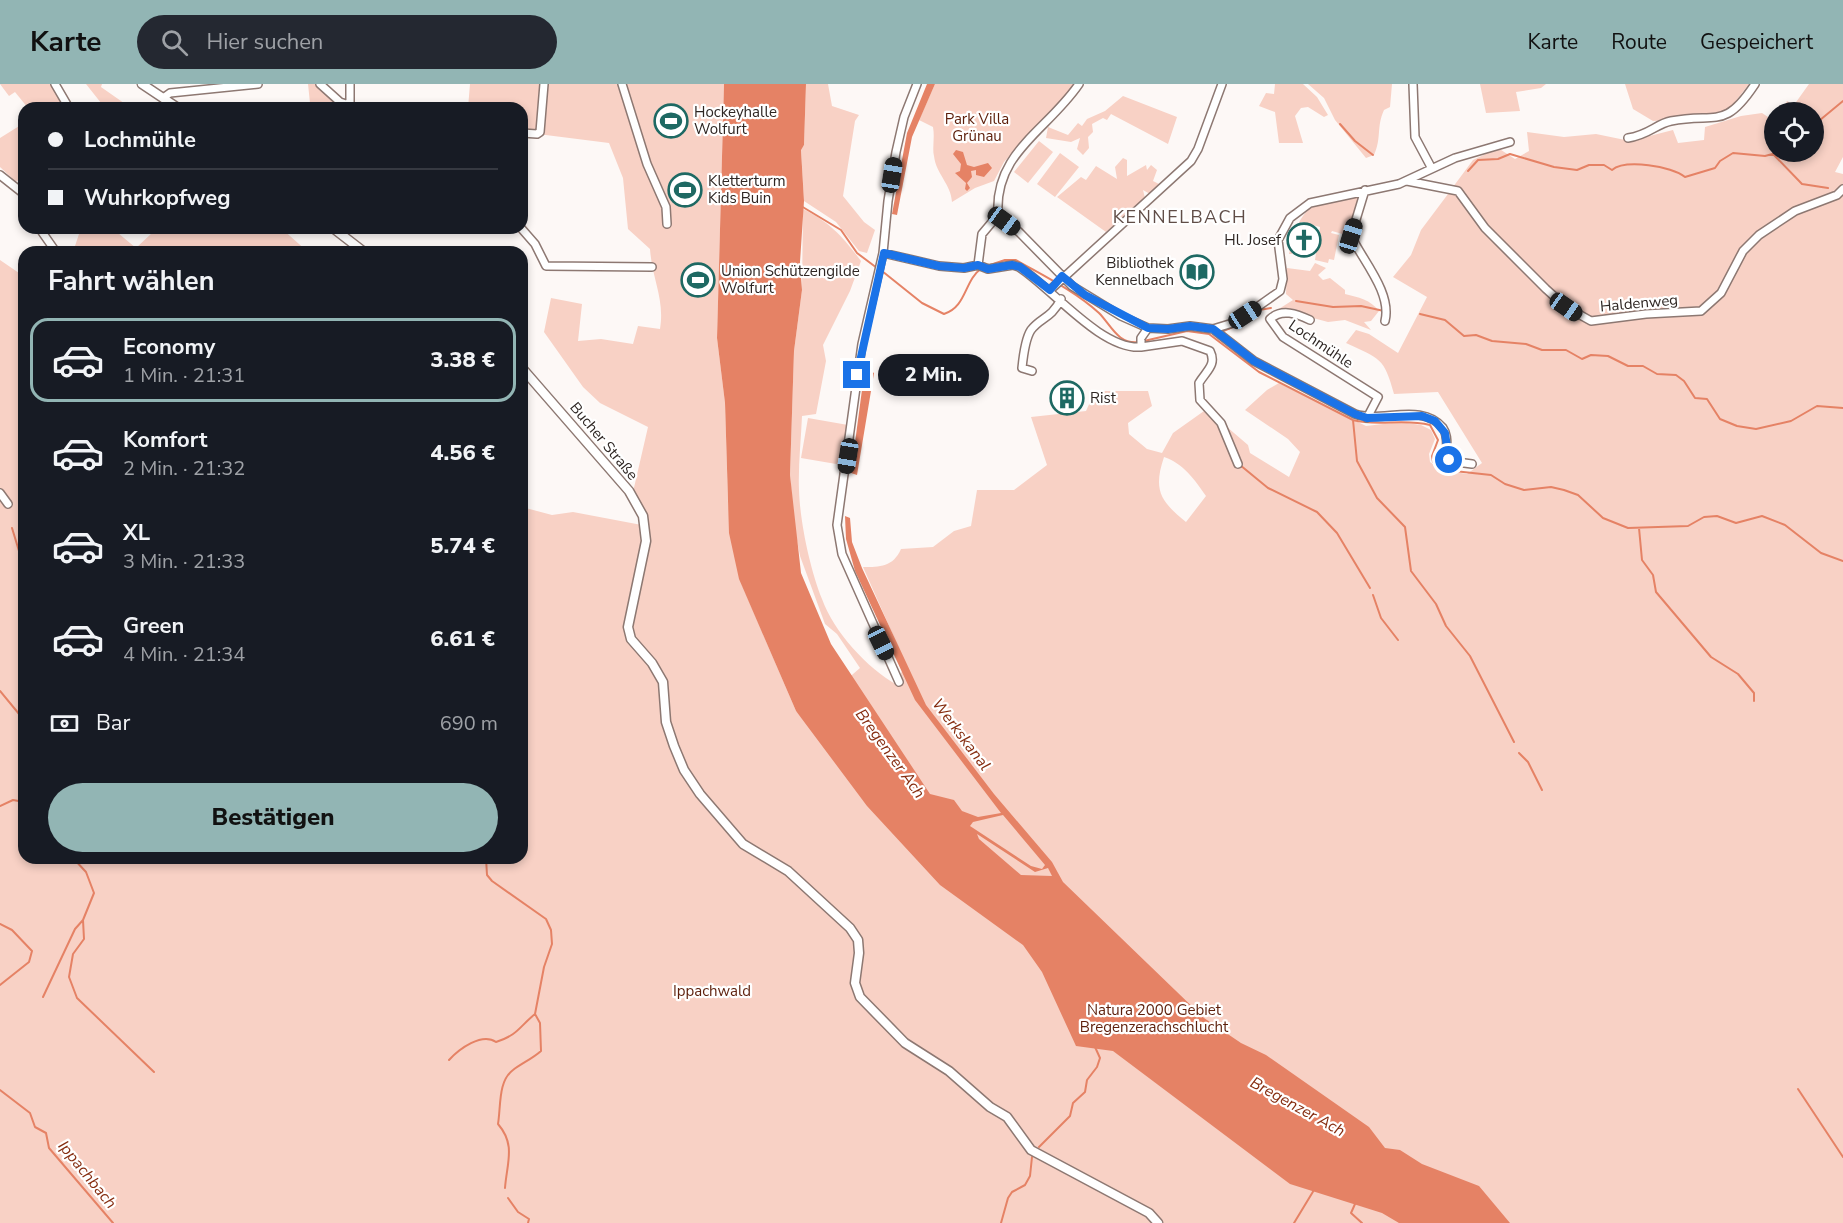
<!DOCTYPE html>
<html lang="de">
<meta charset="utf-8">
<style>
:root{--surface:#171b24;--page:#242831;--text:#f1f3f6;--muted:#9ea1a6;--line:#363941;--accent:#92b5b4}
body{margin:0;font-family:"Nunito Sans",sans-serif;background:var(--page);color:var(--text);height:100vh;display:flex;flex-direction:column;font-size:22px;white-space:nowrap}
*{box-sizing:border-box;margin:0}
p{font-size:20px;color:var(--muted)}
.icon{flex:none;width:33px;height:33px;fill:none;stroke:currentColor;stroke-width:2;stroke-linecap:round;stroke-linejoin:round}
.map{position:relative;flex:1;overflow:hidden}
.panel{position:absolute;left:18px;top:162px;width:510px;height:618px;display:flex;flex-direction:column;background:var(--surface);border-radius:18px;box-shadow:0 3px 9px #0003}
.panel>*{flex:none}
.hud{position:absolute;left:18px;top:18px;width:510px;height:132px;border-radius:18px;box-shadow:0 3px 9px #0003;display:grid;align-content:center;height:132px;padding:0 30px;background:var(--surface)}
.buttons{position:absolute;left:1764px;top:18px;display:grid;gap:12px}
.buttons a{display:grid;place-items:center;width:60px;height:60px;border-radius:50%;background:var(--surface);box-shadow:0 3px 9px #0003;font-size:30px}
.end{position:absolute;width:27px;height:27px;margin:-14px;border:8px solid #1a73e8;background:#fff;box-shadow:0 0 0 3px #fff}
.from{border-radius:50%}
.bubble{position:absolute;height:42px;border-radius:21px;background:var(--surface);box-shadow:0 3px 9px #0003;font-size:20px;font-weight:800;line-height:42px;text-align:center}
.car{position:absolute;width:18px;height:36px;margin:-18px -9px;border-radius:8px;box-shadow:0 0 4px 2px #0007;background:linear-gradient(#222 24%,#8ab4d8 0 40%,#222 0 76%,#8ab4d8 0 86%,#222 0)}
.hud b{display:flex;align-items:center;gap:21px;height:57px;font-size:22px}
.hud b+b{border-top:2px solid var(--line)}
.hud i{width:15px;height:15px;background:var(--text)}
ul{padding:0;list-style:none}
li{display:flex;align-items:center;gap:18px;height:84px;margin:0 12px 9px;padding:0 18px;border:3px solid transparent;border-radius:18px}
li div{flex:1}
li b{display:block;font-size:22px}
li em{font-style:normal;font-weight:800}
li.active{border-color:var(--accent)}
li>.icon{width:54px;height:54px;stroke-width:1.5}
h2{padding:0 30px;font-size:27px;line-height:72px}
.pay{display:flex;align-items:center;gap:15px;height:66px;padding:0 30px;font-size:22px}
.pay p{margin-inline-start:auto}
.button{display:flex;gap:12px;margin-top:auto;padding:12px 30px}
.button a{flex:1;height:69px;border-radius:36px;background:var(--accent);color:#111;font-size:24px;font-weight:800;line-height:69px;text-align:center}
header{display:flex;align-items:center;gap:36px;box-sizing:border-box;height:84px;padding:0 30px;background:var(--accent);color:#111}
header strong{font-size:28px}
nav{display:flex;gap:33px;margin-inline-start:auto;font-size:21px}
.search{width:420px;height:54px;background:var(--page);display:flex;align-items:center;gap:15px;box-sizing:border-box;padding:0 21px;border-radius:33px;color:var(--muted);font-size:22px}
.map>svg:first-child{display:block}
.green{fill:#f8d1c5;fill-rule:evenodd}
.water{fill:#e58265;fill-rule:evenodd}
.lines{fill:none;stroke-linecap:round;stroke-linejoin:round}
.stream{stroke:#e58265;stroke-width:2}
.minor-casing{stroke:#8d7872;stroke-width:10}
.tertiary-casing{stroke:#8d7872;stroke-width:11}
.minor{stroke:#fff;stroke-width:7}
.tertiary{stroke:#fff;stroke-width:8}
.route{stroke:#1a73e8;stroke-width:8}
.labels{text-anchor:middle;stroke-width:4.5;stroke-linejoin:round;paint-order:stroke}
.poi-label{font-size:15px;fill:#2e2623;stroke:#fff;text-anchor:start}
.park-label{font-size:15px;fill:#5d1f0b;stroke:#fff}
.street-label{font-size:15px;fill:#2e2623;stroke:#fff}
.water-label{font-size:16px;font-style:italic;fill:#862d10;stroke:#fff}
.quarter-label{font-size:18px;letter-spacing:1.5px;fill:#604d47;stroke:#fff}
</style>
<header>
<strong>Karte</strong>
<div class="search"><svg class="icon" aria-label="search" viewBox="0 0 24 24"><circle cx="10" cy="10" r="6"/><path d="M15 15l6 6"/></svg>Hier suchen</div>
<nav><a>Karte</a><a>Route</a><a>Gespeichert</a></nav>
</header>
<div class="map">
<svg width="1843" height="1139" viewBox="0 0 1843 1139">
<rect width="100%" height="100%" fill="#fdf8f6"/>
<path class="green" d="M 0,0 L 52,0 L 60,14 L 66,11 L 72,24 L 28,24 L 15,8 L 9,12 Z
M 86,0 L 102,0 L 101,3 L 131,24 L 105,24 Z
M 308,0 L 316,0 L 343,24 L 280,24 L 310,19 Z
M 470,0 L 724,0 L 717,254 L 725,319 L 728,419 L 742,501 L 796,627 L 802,634 L 860,584 L 837,550 L 825,540 L 800,472 L 794,441 L 790,391 L 794,267 L 802,206 L 803,125 C 830,138 844,154 861,177 L 850,207 L 823,261 L 826,277 L 816,330 L 802,332 C 801,357 798,382 799,406 C 800,438 810,485 822,515 C 834,548 867,584 897,601 L 905,578 L 863,483 C 880,483 893,483 901,465 L 933,463 L 954,447 L 971,442 L 977,406 L 1014,406 L 1047,381 L 1031,333 L 1086,327 L 1095,307 L 1148,307 L 1152,322 L 1128,339 L 1129,350 L 1147,365 L 1162,369 L 1173,349 L 1204,327 L 1213,331 L 1248,361 L 1250,369 L 1289,393 L 1300,368 L 1288,355 L 1245,326 L 1267,306 L 1279,299 L 1366,342 L 1400,338 L 1421,341 L 1431,346 L 1435,355 L 1429,370 L 1430,378 L 1442,386 L 1467,390 L 1482,379 L 1438,308 L 1394,310 C 1384,273 1380,275 1346,259 L 1356,246 L 1369,250 L 1398,269 L 1427,213 L 1393,193 L 1411,171 L 1421,146 L 1451,106 C 1466,114 1470,128 1480,141 C 1497,161 1565,231 1586,239 C 1596,242 1609,238 1618,235 L 1615,232 C 1604,234 1593,237 1583,232 C 1560,223 1503,163 1485,142 C 1474,128 1468,112 1453,103 L 1473,76 L 1498,64 L 1515,75 L 1529,67 L 1527,48 L 1564,53 L 1596,50 L 1630,57 L 1673,46 L 1678,59 L 1704,56 L 1705,43 L 1741,32 L 1762,29 L 1774,37 L 1774,68 L 1814,68 L 1814,28 L 1781,28 L 1787,17 L 1794,21 L 1809,0 L 1843,0 L 1843,73 L 1835,88 L 1843,90 L 1843,104 L 1835,107 L 1834,114 L 1843,106 L 1843,1139 L 0,1139 L 0,176 L 19,189 L 24,189 L 24,774 L 522,774 L 522,423 L 552,431 L 573,428 L 647,442 L 647,435 L 633,408 L 648,343 L 600,319 L 583,303 L 544,248 L 551,214 L 582,220 L 578,257 L 601,255 L 633,260 L 638,242 L 660,245 C 665,215 652,195 650,165 L 628,145 L 623,94 L 609,59 L 522,48 L 522,24 L 468,24 ZM 1164,373 C 1183,379 1195,396 1206,412 L 1186,438 C 1160,417 1153,406 1164,373 Z
M 806,0 L 828,0 L 832,22 L 859,31 L 855,37 L 843,112 L 864,138 L 875,146 L 867,169 L 859,167 L 836,138 L 804,117 L 801,65 L 804,61 Z
M 935,0 L 1076,0 L 1004,78 L 994,97 L 975,104 L 952,118 C 951,100 936,90 934,72 C 932,64 935,54 933,43 L 919,36 Z
M 1275,0 L 1303,0 L 1317,13 L 1328,31 L 1324,33 L 1308,23 L 1301,24 L 1295,32 L 1303,59 L 1279,59 L 1275,28 L 1259,22 L 1266,9 L 1274,10 Z
M 1308,0 L 1392,0 L 1390,23 L 1384,26 C 1376,44 1382,53 1374,71 L 1366,74 L 1335,36 L 1324,14 Z
M 1480,0 L 1546,0 L 1541,4 L 1516,8 L 1520,27 L 1486,29 Z
M 1625,0 L 1749,0 L 1728,27 L 1719,33 L 1653,37 L 1633,25 Z
M 1123,12 L 1177,33 L 1168,60 L 1111,30 L 1107,36 L 1103,34 L 1092,40 L 1093,48 L 1088,53 L 1089,64 L 1083,71 L 1077,65 L 1080,54 L 1071,58 L 1046,54 L 1048,43 L 1068,51 L 1078,39 L 1082,42 L 1087,35 L 1105,27 Z
M 24,39 L 24,96 L 15,97 L 0,83 L 0,54 Z
M 1039,57 L 1053,68 L 1028,99 L 1014,88 Z
M 1060,69 L 1079,83 L 1055,113 L 1037,100 Z
M 1123,74 L 1127,76 L 1127,92 L 1146,81 L 1147,86 L 1151,81 L 1157,86 L 1153,97 L 1161,101 L 1150,110 L 1143,106 L 1145,114 L 1106,148 L 1057,113 L 1081,93 L 1086,96 L 1096,82 L 1117,95 L 1115,83 Z
M 1354,110 L 1360,114 L 1350,148 L 1346,151 L 1332,147 L 1331,149 L 1339,151 L 1334,176 L 1329,175 L 1328,179 L 1315,176 L 1320,143 L 1301,138 L 1292,170 L 1289,170 C 1302,120 1307,122 1354,110 Z
M 81,144 L 112,144 L 136,164 L 152,149 L 149,144 L 281,144 L 308,168 L 73,168 Z
M 1315,179 L 1326,184 L 1318,191 L 1323,196 L 1330,194 L 1345,206 L 1345,210 C 1358,213 1371,216 1379,227 L 1371,237 L 1364,238 L 1371,246 L 1345,236 L 1328,238 L 1287,227 L 1274,228 L 1293,216 L 1286,210 L 1287,184 L 1310,187 Z
M 808,334 L 848,341 L 842,381 L 801,374 Z"/>
<path class="water" d="M 724,0 L 806,0 L 804,61 L 801,66 L 804,117 L 800,178 L 802,206 L 794,267 L 790,391 L 801,489 L 831,560 L 930,710 L 954,716 L 962,727 L 978,733 L 1001,729 L 915,616 L 855,487 L 846,455 L 845,432 L 850,434 L 852,458 L 862,484 L 926,621 L 994,710 L 1052,778 L 1063,798 L 1204,934 L 1241,959 L 1266,971 L 1369,1043 L 1385,1064 L 1400,1066 L 1422,1080 L 1479,1102 L 1510,1139 L 1399,1139 L 1382,1129 L 1290,1100 L 1113,967 L 1076,962 L 1042,888 L 1023,861 L 940,801 L 867,722 L 796,627 L 739,495 L 729,449 L 725,319 L 717,254 ZM 1003,731 L 1045,781 L 1042,785 L 1031,782 L 970,742 L 973,738 ZM 977,750 L 1035,788 L 1048,784 L 1052,792 L 1021,791 L 979,755 Z
M 927,0 L 935,0 L 912,53 L 897,131 L 892,130 L 907,49 Z
M 956,66 L 963,68 L 967,81 L 974,83 L 988,79 L 992,84 L 984,93 L 976,91 L 976,86 L 971,87 L 972,93 L 967,99 L 970,104 L 967,107 L 965,105 L 966,99 L 955,89 L 960,87 L 961,80 L 953,70 Z
M 865,283 L 874,289 L 857,391 L 851,389 Z"/>
<g class="lines">
<path class="stream" d="M 1340,40 L 1355,57 L 1373,71
M 1814,41 L 1843,17
M 1773,70 L 1802,100 L 1828,104
M 1468,87 L 1478,76 L 1498,75 L 1510,70 L 1554,83 L 1577,86 L 1589,81 L 1604,81 L 1612,86 C 1625,75 1672,82 1685,93 L 1715,84 L 1720,77 L 1733,69 L 1765,72 L 1780,68
M 801,122 L 841,146 L 857,169 L 877,184
M 987,182 L 1005,176 L 1016,176 C 1044,192 1075,207 1099,229 C 1111,241 1118,261 1139,258
M 882,187 L 922,219 L 944,230 C 967,223 964,196 982,184
M 1296,217 L 1333,223 L 1361,222 L 1384,227
M 1420,230 L 1445,236 L 1464,252 L 1476,251 L 1492,257 L 1526,260 L 1542,266 L 1566,266 L 1582,275 L 1591,271 L 1608,272 L 1628,282 L 1643,282 L 1657,290 L 1676,291 L 1684,297 L 1695,314 L 1707,315 L 1720,335 L 1737,342 L 1756,345 L 1791,337 L 1817,322 L 1843,324
M 1221,248 L 1240,240 L 1259,226 L 1271,224
M 1144,257 L 1187,247 L 1209,250 L 1259,288 L 1353,336 C 1378,343 1402,334 1430,341 L 1438,356 L 1432,372 L 1433,378 L 1454,387 L 1491,391 L 1505,400 L 1524,406 L 1551,403 L 1564,406 L 1578,411 L 1603,434 L 1628,444 L 1688,442 L 1704,433 L 1717,432 L 1736,439 L 1762,432 L 1785,441 L 1821,469 L 1843,477
M 1353,336 L 1357,377 L 1377,414 L 1405,443 L 1411,487 L 1436,520 L 1446,542 L 1470,572 L 1514,658
M 1240,381 L 1268,404 L 1317,428 L 1337,449 L 1370,504
M 12,444 L 19,467 L 24,471
M 1639,444 L 1642,476 L 1653,491 L 1656,508 L 1711,573 L 1738,590 L 1754,609 L 1754,617
M 1373,511 L 1381,534 L 1398,556
M 0,607 L 24,636
M 1519,669 L 1528,678 L 1542,706
M 0,722 L 13,716 L 24,718
M 73,774 L 86,788 L 94,809 L 83,836 L 84,855 L 73,870 L 69,893 L 77,914 L 154,988
M 486,774 L 487,791 L 492,797 L 546,835 L 551,846 L 552,860 L 544,883 L 535,930 L 540,939 L 541,967 C 532,975 522,979 513,986 C 498,997 501,1022 498,1040 C 516,1061 507,1078 505,1104
M 0,840 L 12,846 L 32,867 L 29,878 L 0,901
M 43,913 L 75,845 L 83,836
M 449,976 C 459,965 482,948 496,958 C 518,951 519,943 535,930
M 1798,1005 L 1843,1073
M 0,1006 L 30,1029 L 35,1043 L 46,1049 L 49,1064 L 113,1139
M 1039,1063 L 1070,1032 L 1073,1019 L 1085,1008 L 1087,996 L 1097,983 L 1100,974 L 1095,963
M 508,1114 L 518,1128 L 529,1135 L 528,1139
M 1355,1120 L 1351,1129 L 1362,1139
M 1001,1139 L 1008,1114 L 1012,1108 L 1025,1101 L 1030,1092 L 1032,1073
M 1294,1139 L 1314,1106"/>
<g class="minor-casing">
<path id="minor" d="M 55,0 L 69,24
M 320,0 L 340,18 L 349,21
M 622,0 L 647,80 L 666,123 L 667,140
M 1079,0 C 1047,47 994,68 998,131 L 1019,148 L 1072,202 L 1121,232 L 1148,244 L 1168,245 L 1190,242 L 1213,245 L 1236,238 L 1280,207 L 1283,195 L 1278,156 L 1290,134 L 1310,119 L 1399,100 L 1455,74 L 1510,58
M 1413,0 L 1415,53 L 1431,83
M 163,14 L 170,9 L 258,0
M 350,24 L 350,0
M 522,49 L 537,50 L 540,48 L 544,0
M 1628,54 C 1649,51 1656,40 1671,37 C 1716,28 1724,47 1755,0
M 0,91 L 24,110
M 1407,97 L 1458,107 L 1485,144 L 1546,205 L 1566,223 L 1591,237 L 1646,230 L 1701,227 L 1721,209 L 1743,167 L 1759,151 L 1795,127 L 1837,111 L 1843,105
M 1365,106 L 1351,152 C 1363,177 1392,209 1385,237
M 44,144 L 42,148 L 56,168
M 521,144 L 535,160 L 546,182 L 652,183
M 883,169 L 939,182 L 964,184 L 978,181 L 988,185 L 1013,181 L 1019,183 C 1053,205 1101,266 1141,263 L 1141,254 L 1148,244
M 978,181 L 982,150 L 998,131
M 1050,206 L 1191,77 L 1198,65 L 1222,0
M 1310,236 C 1297,230 1282,224 1270,235 L 1283,253 L 1378,313 L 1367,334
M 1213,245 L 1254,277 L 1355,330 C 1382,339 1422,318 1443,344 C 1450,354 1444,367 1449,377 L 1472,380
M 1141,263 L 1182,257 L 1210,267 C 1217,281 1206,287 1199,299 L 1200,316 L 1221,339 L 1238,380
M 1032,287 L 1022,284 C 1023,274 1025,255 1031,246 C 1041,233 1051,235 1061,215
M 0,409 L 8,420
M 899,598 L 842,470 L 837,441 L 862,260 L 883,169 L 888,117 L 896,68 L 904,33 L 917,0"/>
</g>
<g class="tertiary-casing">
<path id="tertiary" d="M 142,0 L 178,24
M 333,144 L 364,168
M 522,284 L 629,407 L 643,432 L 646,457 L 628,543 L 631,555 L 652,579 L 663,598 L 666,638 L 674,662 L 684,686 L 700,710 L 743,760 L 788,787 L 850,844 L 858,856 L 859,869 L 855,899 L 860,913 L 905,959 L 949,987 L 990,1023 L 1007,1033 L 1031,1066 L 1149,1129 L 1158,1139"/>
</g>
<use href="#minor" class="minor"/>
<use href="#tertiary" class="tertiary"/>
</g>
<g class="lines">
<path class="route" d="M 857,291 L 884,169 L 939,182 L 964,184 L 978,181 L 988,185 L 1012,181 L 1020,183 L 1050,206 L 1062,192 L 1085,211 L 1148,244 L 1168,245 L 1190,242 L 1213,245 L 1254,277 L 1355,330 L 1367,334 L 1422,332 L 1435,337 L 1445,349 L 1449,376"/>
</g>
<defs>
<g id="stadium-ring" transform="scale(1.725)"><circle r="9.5" fill="#fff" stroke="#1e6963" stroke-width="1.5"/><path d="M0-5a6.5 5 0 1 0 0 10a6.5 5 0 1 0 0-10ZM-3.5-1.8h7v3.6h-7Z" fill="#1e6963"/></g>
<g id="church-ring" transform="scale(1.725)"><circle r="9.5" fill="#fff" stroke="#1e6963" stroke-width="1.5"/><path d="M-1.2-6h2.4v3.5h3.3v2.4h-3.3V6h-2.4V-.1h-3.3v-2.4h3.3Z" fill="#1e6963"/></g>
<g id="library-ring" transform="scale(1.725)"><circle r="9.5" fill="#fff" stroke="#1e6963" stroke-width="1.5"/><path d="M-6-4Q-3-5.5-.7-3.5V5Q-3 3-6 4ZM6-4Q3-5.5 .7-3.5V5Q3 3 6 4Z" fill="#1e6963"/></g>
<g id="building-ring" transform="scale(1.725)"><circle r="9.5" fill="#fff" stroke="#1e6963" stroke-width="1.5"/><path d="M-4-6H4V6H1V3H-1V6H-4ZM-2.5-4.3h1.7v1.8h-1.7ZM.8-4.3h1.7v1.8H.8ZM-2.5-1h1.7V.8h-1.7ZM.8-1h1.7V.8H.8Z" fill="#1e6963"/></g>
</defs>
<g fill-rule="evenodd">
<use href="#stadium-ring" x="671" y="37"/>
<use href="#stadium-ring" x="685" y="106"/>
<use href="#church-ring" x="1304" y="156"/>
<use href="#library-ring" x="1197" y="188"/>
<use href="#stadium-ring" x="698" y="196"/>
<use href="#building-ring" x="1067" y="314"/>
</g>
<g class="labels">
<g class="poi-label">
<text x="694" y="33">Hockeyhalle<tspan x="694" dy="17">Wolfurt</tspan></text>
<text x="708" y="102">Kletterturm<tspan x="708" dy="17">Kids Buin</tspan></text>
<text x="1281" y="161" text-anchor="end">Hl. Josef</text>
<text x="1174" y="184" text-anchor="end">Bibliothek<tspan x="1174" dy="17">Kennelbach</tspan></text>
<text x="721" y="192">Union Schützengilde<tspan x="721" dy="17">Wolfurt</tspan></text>
<text x="1090" y="319">Rist</text>
</g>
<g class="park-label">
<text x="977" y="40">Park Villa<tspan x="977" dy="17">Grünau</tspan></text>
<text x="712" y="912">Ippachwald</text>
<text x="1154" y="931">Natura 2000 Gebiet<tspan x="1154" dy="17">Bregenzerachschlucht</tspan></text>
</g>
<g class="street-label">
<text transform="translate(1639 219) rotate(-5)" y="5">Haldenweg</text>
<text transform="translate(1321 260) rotate(34)" y="5">Lochmühle</text>
<text transform="translate(604 357) rotate(50)" y="5">Bucher Straße</text>
</g>
<g class="water-label">
<text transform="translate(962 650) rotate(53)" y="6">Werkskanal</text>
<text transform="translate(891 669) rotate(54)" y="6">Bregenzer Ach</text>
<text transform="translate(1298 1022) rotate(29)" y="6">Bregenzer Ach</text>
<text transform="translate(88 1090) rotate(51)" y="6">Ippachbach</text>
</g>
<g class="quarter-label">
<text x="1180" y="139">KENNELBACH</text>
</g>
</g>
</svg>
<div class="buttons">
<a><svg class="icon" aria-label="locate" viewBox="0 0 24 24"><circle cx="12" cy="12" r="6"/><path d="M12 2v4M12 18v4M2 12h4M18 12h4"/></svg></a>
</div>
<i class="end from" style="left:1449px;top:376px"></i>
<i class="end" style="left:857px;top:291px"></i>
<div class="bubble" style="left:878px;top:270px;width:111px">2 Min.</div>
<i class="car" style="left:892px;top:91px;rotate:9deg"></i>
<i class="car" style="left:1004px;top:137px;rotate:126deg"></i>
<i class="car" style="left:1351px;top:152px;rotate:17deg"></i>
<i class="car" style="left:1566px;top:223px;rotate:125deg"></i>
<i class="car" style="left:1245px;top:231px;rotate:57deg"></i>
<i class="car" style="left:848px;top:372px;rotate:189deg"></i>
<i class="car" style="left:881px;top:559px;rotate:154deg"></i>
<div class="hud">
<b><i class="from"></i>Lochmühle</b>
<b><i></i>Wuhrkopfweg</b>
</div>
<section class="panel">
<h2>Fahrt wählen</h2>
<ul>
<li class="active"><svg class="icon" aria-label="car" viewBox="0 0 24 24"><path d="M5 17H2v-5l4-1 3-4h7l3 4 3 1v5h-3M9 17h6M6 11h13"/><circle cx="7" cy="17" r="2"/><circle cx="17" cy="17" r="2"/></svg><div><b>Economy</b><p>1 Min. · 21:31</p></div><em>3.38 €</em></li>
<li><svg class="icon" aria-label="car" viewBox="0 0 24 24"><path d="M5 17H2v-5l4-1 3-4h7l3 4 3 1v5h-3M9 17h6M6 11h13"/><circle cx="7" cy="17" r="2"/><circle cx="17" cy="17" r="2"/></svg><div><b>Komfort</b><p>2 Min. · 21:32</p></div><em>4.56 €</em></li>
<li><svg class="icon" aria-label="car" viewBox="0 0 24 24"><path d="M5 17H2v-5l4-1 3-4h7l3 4 3 1v5h-3M9 17h6M6 11h13"/><circle cx="7" cy="17" r="2"/><circle cx="17" cy="17" r="2"/></svg><div><b>XL</b><p>3 Min. · 21:33</p></div><em>5.74 €</em></li>
<li><svg class="icon" aria-label="car" viewBox="0 0 24 24"><path d="M5 17H2v-5l4-1 3-4h7l3 4 3 1v5h-3M9 17h6M6 11h13"/><circle cx="7" cy="17" r="2"/><circle cx="17" cy="17" r="2"/></svg><div><b>Green</b><p>4 Min. · 21:34</p></div><em>6.61 €</em></li>
</ul>
<div class="pay"><svg class="icon" aria-label="cash" viewBox="0 0 24 24"><path d="M3 7h18v10H3z"/><circle cx="12" cy="12" r="2"/></svg>Bar<p>690 m</p></div>
<div class="button"><a>Bestätigen</a></div>
</section>
</div>
